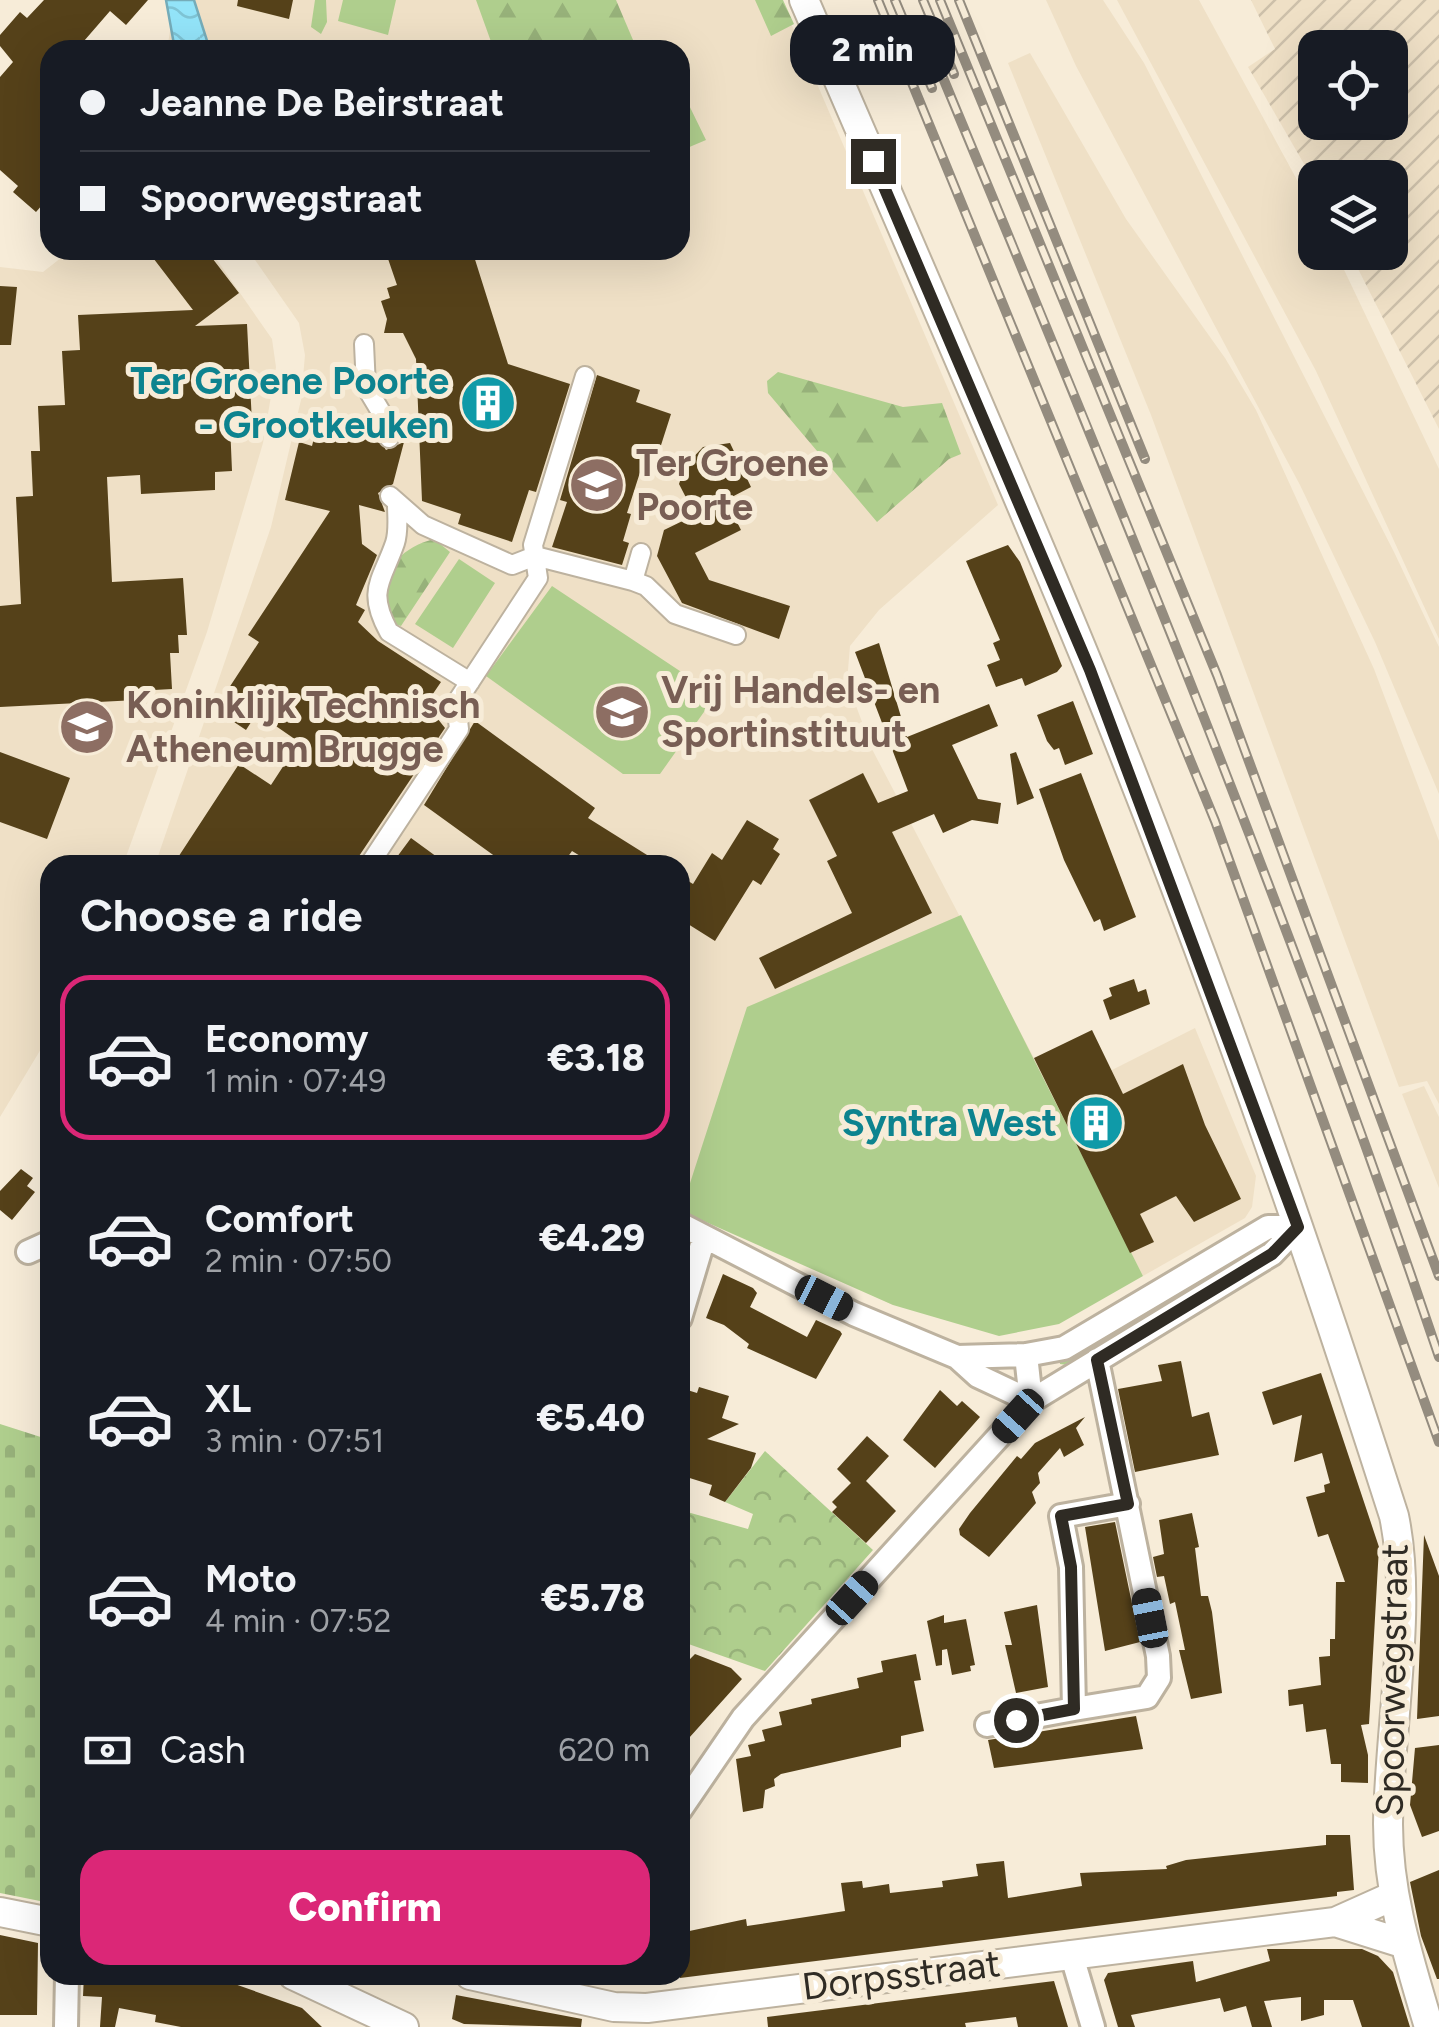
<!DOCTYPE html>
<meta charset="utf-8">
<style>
:root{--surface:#171b24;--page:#20242c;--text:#f1f3f6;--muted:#9ea1a6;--line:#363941;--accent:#db2777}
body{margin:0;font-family:Figtree,sans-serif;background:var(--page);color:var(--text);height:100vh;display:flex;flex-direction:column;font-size:38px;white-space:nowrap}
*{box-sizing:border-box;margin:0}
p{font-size:32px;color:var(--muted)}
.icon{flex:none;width:55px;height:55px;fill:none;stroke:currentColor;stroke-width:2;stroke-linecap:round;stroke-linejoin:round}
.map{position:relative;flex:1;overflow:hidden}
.sheet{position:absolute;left:40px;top:855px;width:650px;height:1130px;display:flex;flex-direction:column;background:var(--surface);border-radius:30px;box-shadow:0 10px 40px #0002}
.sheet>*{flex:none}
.guide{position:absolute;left:40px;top:40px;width:650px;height:220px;border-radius:30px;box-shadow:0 10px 40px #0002;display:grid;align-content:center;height:220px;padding:0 40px;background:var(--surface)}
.buttons{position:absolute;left:1298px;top:30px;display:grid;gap:20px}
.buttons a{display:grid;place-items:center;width:110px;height:110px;border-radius:20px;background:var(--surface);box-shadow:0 10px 40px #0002;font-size:50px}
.end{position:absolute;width:45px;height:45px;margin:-22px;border:12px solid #2f2b24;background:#fff;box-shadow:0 0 0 5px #fff}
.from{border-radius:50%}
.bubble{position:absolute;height:70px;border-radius:30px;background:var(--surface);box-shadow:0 10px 40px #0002;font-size:32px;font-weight:800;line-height:70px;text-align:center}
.car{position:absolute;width:30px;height:60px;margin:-30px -15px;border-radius:12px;box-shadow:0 0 8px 2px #0007;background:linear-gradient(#222 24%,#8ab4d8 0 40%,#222 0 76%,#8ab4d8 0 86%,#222 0)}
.guide b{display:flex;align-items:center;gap:35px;height:95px;font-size:38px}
.guide b+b{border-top:2px solid var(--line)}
.guide i{width:25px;height:25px;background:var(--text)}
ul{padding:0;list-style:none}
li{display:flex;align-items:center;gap:30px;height:165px;margin:0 20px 15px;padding:0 20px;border:5px solid transparent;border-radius:30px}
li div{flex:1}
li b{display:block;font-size:38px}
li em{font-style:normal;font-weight:800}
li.on{border-color:var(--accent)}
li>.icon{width:90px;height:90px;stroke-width:1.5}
h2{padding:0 40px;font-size:45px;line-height:120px}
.pay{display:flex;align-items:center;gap:25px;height:110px;padding:0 40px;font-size:38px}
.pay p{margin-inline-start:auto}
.primary-button{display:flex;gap:20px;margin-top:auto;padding:20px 40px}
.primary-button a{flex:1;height:115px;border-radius:30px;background:var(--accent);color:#fff;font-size:40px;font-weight:800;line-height:115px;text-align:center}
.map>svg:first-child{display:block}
.built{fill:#efe0c6}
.industrial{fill:url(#industrial-furrows);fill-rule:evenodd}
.grass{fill:#afce8d}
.forest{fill:url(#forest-firs)}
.cemetery{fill:url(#cemetery-stones)}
.park{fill:url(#park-crowns)}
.water{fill:url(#water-waves);stroke:#75acb9;stroke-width:2.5}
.building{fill:#554119}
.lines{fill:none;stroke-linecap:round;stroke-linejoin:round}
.pedestrian-casing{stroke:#bdb29f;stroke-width:22}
.minor-casing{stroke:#bdb29f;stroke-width:28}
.tertiary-casing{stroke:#bdb29f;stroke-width:32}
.pedestrian{stroke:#fff;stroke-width:18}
.minor{stroke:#fff;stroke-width:22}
.tertiary{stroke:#fff;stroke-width:28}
.rail-casing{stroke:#948c7f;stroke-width:10}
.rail{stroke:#f7ecd8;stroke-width:6;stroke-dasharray:19;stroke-linecap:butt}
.route{stroke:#2f2b24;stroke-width:12}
.labels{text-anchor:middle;stroke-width:10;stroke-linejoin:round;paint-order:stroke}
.culture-label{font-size:38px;font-weight:bold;fill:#0d838f;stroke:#f7ecd8;text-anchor:end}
.education-label{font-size:38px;font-weight:bold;fill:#785e54;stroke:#f7ecd8;text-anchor:start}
.street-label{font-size:38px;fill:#2f2b24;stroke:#f7ecd8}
</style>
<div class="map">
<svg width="1439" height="2027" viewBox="0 0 1439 2027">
<defs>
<pattern id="industrial-furrows" width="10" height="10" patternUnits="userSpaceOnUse" patternTransform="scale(2.5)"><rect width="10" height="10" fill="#efe0c6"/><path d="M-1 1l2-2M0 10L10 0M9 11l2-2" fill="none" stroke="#cdc0aa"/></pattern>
<pattern id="forest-firs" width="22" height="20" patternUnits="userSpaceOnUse" patternTransform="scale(2.5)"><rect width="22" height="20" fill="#afce8d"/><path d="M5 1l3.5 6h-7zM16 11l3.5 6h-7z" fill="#97b17a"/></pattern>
<pattern id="cemetery-stones" width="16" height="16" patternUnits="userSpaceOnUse" patternTransform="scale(2.5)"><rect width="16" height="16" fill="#afce8d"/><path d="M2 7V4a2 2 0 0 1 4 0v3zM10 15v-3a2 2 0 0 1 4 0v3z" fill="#97b17a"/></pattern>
<pattern id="park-crowns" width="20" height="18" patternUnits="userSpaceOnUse" patternTransform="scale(2.5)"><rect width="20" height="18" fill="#afce8d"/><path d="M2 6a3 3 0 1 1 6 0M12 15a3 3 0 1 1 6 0" fill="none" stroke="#97b17a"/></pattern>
<pattern id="water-waves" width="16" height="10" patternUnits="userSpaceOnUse" patternTransform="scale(2.5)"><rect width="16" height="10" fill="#93e4f9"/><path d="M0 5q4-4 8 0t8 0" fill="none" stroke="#7fc4d5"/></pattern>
</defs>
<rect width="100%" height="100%" fill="#f7ecd8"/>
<path class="built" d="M 194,0 L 781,0 L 998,505 L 879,610 L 850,646 L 847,682 L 873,751 L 1034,1058 L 1112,1070 L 1195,1028 L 1256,1176 L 1252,1207 L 1245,1218 L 1143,1276 L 1089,1170 L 893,1305 L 680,1203 L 680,865 L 155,865 L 271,527 L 301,400 L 305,355 L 299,323 L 248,250 L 680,250 L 680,50 L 167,50 L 171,25 Z
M 1046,0 L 1103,0 L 1144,63 L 1394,552 L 1439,647 L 1439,794 L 1375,642 L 1300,485 L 1076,66 Z
M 1117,0 L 1199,0 L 1315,213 L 1315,252 L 1336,253 L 1439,469 L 1439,639 L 1316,371 Z
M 1030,53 L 1126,219 L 1225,358 L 1256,410 L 1374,669 L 1439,841 L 1439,1104 L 1427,1081 L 1399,1087 L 1151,415 L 1008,63 Z
M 71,250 L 210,250 L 272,339 L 276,367 L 263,443 L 207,632 L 123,865 L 50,865 L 50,1034 L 0,1117 L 0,267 L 43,272 Z
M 1424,1086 L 1439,1117 L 1439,1188 L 1402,1094 Z"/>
<path class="industrial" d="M 1251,0 L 1439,0 L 1439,429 L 1350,253 L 1390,252 L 1390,178 L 1315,178 L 1315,183 L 1248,67 L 1275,49 ZM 1315,48 L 1390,48 L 1390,122 L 1315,122 Z"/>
<path class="grass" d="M 315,0 L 326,0 L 327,22 L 321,34 L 311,27 Z
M 343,0 L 396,0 L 388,35 L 338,21 Z
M 685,97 L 706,140 L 680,151 L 680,99 Z
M 459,559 L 495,583 L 453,648 L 415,624 Z
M 552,586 L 716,695 L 660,774 L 623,774 L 486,676 Z
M 961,915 L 1143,1276 L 1059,1324 L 999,1336 L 893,1305 L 681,1211 L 747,1007 Z
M 1190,1287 L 1193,1291 L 1068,1365 L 1060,1364 L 1059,1358 Z"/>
<path class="forest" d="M 476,0 L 616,0 L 636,47 L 494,50 Z
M 755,0 L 783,0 L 794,24 L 771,36 Z
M 778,372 L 903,407 L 942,403 L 961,454 L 949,459 L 877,522 L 768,393 L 767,381 Z
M 434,539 L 450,552 L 401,626 L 391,623 C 375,581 392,550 434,539 Z"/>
<path class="cemetery" d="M 0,1424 L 50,1440 L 50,1903 L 0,1893 Z"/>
<path class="park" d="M 765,1451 L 873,1550 L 765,1671 L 680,1641 L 680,1510 L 748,1529 L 753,1514 L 725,1502 Z"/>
<path class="water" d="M 166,0 L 194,0 L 210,50 L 175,50 Z"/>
<path class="building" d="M 44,0 L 148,0 L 126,25 L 110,11 L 84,41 L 94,50 L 50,50 L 50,196 L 36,212 L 13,192 L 18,186 L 0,170 L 0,77 L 13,62 L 0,46 L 0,35 L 20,12 L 27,18 Z
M 238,0 L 293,0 L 289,19 L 237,6 Z
M 147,250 L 206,250 L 239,293 L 195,326 L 247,324 L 252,423 L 230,424 L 232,471 L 215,472 L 215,490 L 141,494 L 140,475 L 107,477 L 112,582 L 183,578 L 187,635 L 178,635 L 179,653 L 170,653 L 172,689 L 136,691 L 137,700 L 0,707 L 0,606 L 21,604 L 16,497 L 33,496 L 31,451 L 40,451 L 38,406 L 65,405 L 62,351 L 80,350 L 78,315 L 193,310 Z
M 385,250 L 472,250 L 508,364 L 570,384 L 536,492 L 529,490 L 512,542 L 458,524 L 461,514 L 422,501 L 416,359 L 403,333 L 384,333 L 387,319 L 381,301 L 390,298 L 387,288 L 397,285 Z
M 0,286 L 17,287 L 11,345 L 0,345 Z
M 597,375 L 640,390 L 636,402 L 671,414 L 654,467 L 643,463 L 627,513 L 631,514 L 623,541 L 629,543 L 622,565 L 552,547 L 567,502 L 560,500 Z
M 318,422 L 376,435 L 386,450 L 404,442 L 393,484 L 378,493 L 385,512 L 359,505 L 362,544 L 377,555 L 356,605 L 365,610 L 358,622 L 378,641 L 441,682 L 426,704 L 445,728 L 353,865 L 173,865 L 239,764 L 271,785 L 299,742 L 257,713 L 246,730 L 225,716 L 237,697 L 227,691 L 259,642 L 248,635 L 330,511 L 285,500 L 299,442 L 312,446 Z
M 730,443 L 751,487 L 726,500 L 741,530 L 695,553 L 709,580 L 790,606 L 779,639 L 682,603 L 657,556 L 664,530 L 695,515 L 679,484 L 685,466 L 703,447 Z
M 1008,545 L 1020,562 L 1062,666 L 1057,672 L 1025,686 L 1022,678 L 996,687 L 987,665 L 1000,660 L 993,643 L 1000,640 L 966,561 Z
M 879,643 L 907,737 L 989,704 L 998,726 L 952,745 L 978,799 L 1001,803 L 998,824 L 972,820 L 943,833 L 934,814 L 892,832 L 932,913 L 775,989 L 759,958 L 852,913 L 827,861 L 837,856 L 809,800 L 863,773 L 878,803 L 908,791 L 855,652 Z
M 1073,701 L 1093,754 L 1065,765 L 1059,748 L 1054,750 L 1047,741 L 1037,715 Z
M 475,721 L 595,808 L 588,818 L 663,865 L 595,865 L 572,851 L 562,865 L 507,865 L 424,805 Z
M 0,752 L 70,778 L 47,839 L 0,822 Z
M 1016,752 L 1034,798 L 1017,805 L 1010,754 Z
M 1081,773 L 1136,917 L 1104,931 L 1100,919 L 1094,922 L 1064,860 L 1039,789 Z
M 747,820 L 779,839 L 773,849 L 780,854 L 761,885 L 753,880 L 715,941 L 680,919 L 680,876 L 693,884 L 712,853 L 722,860 Z
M 411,838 L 448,865 L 391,865 Z
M 1134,979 L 1138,992 L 1146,989 L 1150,1004 L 1110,1020 L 1103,1000 L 1112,996 L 1109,988 Z
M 1092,1030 L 1123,1094 L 1183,1064 L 1205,1125 L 1241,1199 L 1194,1222 L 1176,1196 L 1140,1214 L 1154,1242 L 1130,1253 L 1034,1058 Z
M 21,1169 L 33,1178 L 27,1186 L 35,1192 L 12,1220 L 0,1210 L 0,1191 Z
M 723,1274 L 753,1288 L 757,1293 L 750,1307 L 807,1337 L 816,1320 L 840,1331 L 842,1334 L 816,1379 L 747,1348 L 749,1344 L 724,1325 L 706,1318 Z
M 1181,1361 L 1192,1417 L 1209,1412 L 1219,1455 L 1135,1472 L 1118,1389 L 1162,1381 L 1158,1365 Z
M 1321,1373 L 1379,1547 L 1369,1724 L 1361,1725 L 1368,1755 L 1368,1783 L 1341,1782 L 1341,1764 L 1331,1764 L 1326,1729 L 1306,1732 L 1303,1704 L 1289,1706 L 1288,1690 L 1321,1685 L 1319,1657 L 1330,1656 L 1330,1639 L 1335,1639 L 1336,1582 L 1345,1582 L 1328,1534 L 1318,1537 L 1306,1497 L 1325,1492 L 1324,1485 L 1330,1483 L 1322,1453 L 1294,1462 L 1302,1415 L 1273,1425 L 1262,1392 Z
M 699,1387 L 729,1396 L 722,1418 L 739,1424 L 707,1439 L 756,1453 L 751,1468 L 725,1502 L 709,1495 L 712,1485 L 680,1475 L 680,1403 L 684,1389 L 697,1393 Z
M 940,1390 L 957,1406 L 962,1401 L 980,1417 L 935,1468 L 903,1440 Z
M 1085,1417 L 1076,1428 L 1084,1445 L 1064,1457 L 1060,1448 L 1038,1473 L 1040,1483 L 1032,1492 L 1036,1503 L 989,1557 L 960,1535 L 959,1529 L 970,1513 L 1017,1456 L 1021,1459 L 1035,1443 Z
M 867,1436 L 889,1456 L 866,1481 L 896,1511 L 866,1543 L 832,1512 L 837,1507 L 832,1502 L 851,1483 L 837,1469 Z
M 1192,1513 L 1199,1547 L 1195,1548 L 1201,1596 L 1208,1596 L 1212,1612 L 1222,1693 L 1191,1699 L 1179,1650 L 1185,1650 L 1175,1602 L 1170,1604 L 1164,1576 L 1157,1577 L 1153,1557 L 1164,1554 L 1159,1520 Z
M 1115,1522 L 1140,1642 L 1105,1651 L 1085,1527 Z
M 1424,1535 L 1439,1576 L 1439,1716 L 1417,1719 Z
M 1037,1605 L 1048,1687 L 1016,1693 L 1005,1645 L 1012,1645 L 1004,1612 Z
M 944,1615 L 944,1623 L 966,1619 L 975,1665 L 970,1666 L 971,1671 L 952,1675 L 947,1649 L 942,1650 L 942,1665 L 936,1666 L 927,1621 Z
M 695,1654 L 731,1668 L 742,1679 L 680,1748 L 680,1669 Z
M 916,1654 L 921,1680 L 914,1681 L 924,1731 L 901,1736 L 901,1747 L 781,1774 L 774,1779 L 775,1786 L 765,1790 L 763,1808 L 743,1812 L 736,1759 L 751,1756 L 748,1745 L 765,1741 L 762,1730 L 782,1725 L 779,1712 L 812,1704 L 811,1699 L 859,1688 L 857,1678 L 883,1672 L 881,1661 Z
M 1136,1716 L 1143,1749 L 994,1768 L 988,1740 Z
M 1439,1745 L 1439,1831 L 1422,1837 L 1410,1805 L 1415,1748 Z
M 1326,1835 L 1350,1835 L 1354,1890 L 1337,1892 L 1337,1896 L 680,1978 L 680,1933 L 746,1919 L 747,1926 L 845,1911 L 841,1883 L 862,1881 L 863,1888 L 889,1884 L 890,1893 L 943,1887 L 942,1881 L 978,1876 L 976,1864 L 1004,1861 L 1008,1898 L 1082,1886 L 1080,1873 L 1167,1869 L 1166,1866 L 1186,1860 L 1326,1845 Z
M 1439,1870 L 1439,1979 L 1437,1979 L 1421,1936 L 1410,1882 Z
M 0,1935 L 38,1943 L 37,2015 L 0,2015 Z
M 1267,1949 L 1362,1949 L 1378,1956 L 1393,1972 L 1410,2027 L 1362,2027 L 1353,2000 L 1324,2000 L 1324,2015 L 1301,2021 L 1301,1997 L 1264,2001 L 1272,2027 L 1252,2027 L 1246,2006 L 1224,2012 L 1220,1998 L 1131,2015 L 1135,2027 L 1118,2027 L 1104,1980 L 1108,1973 L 1193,1961 L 1196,1982 L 1270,1961 Z
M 84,1975 L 194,1975 L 229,1982 L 302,2008 L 322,2027 L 181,2027 L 155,2022 L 156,2015 L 119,2008 L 115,2027 L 100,2027 L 102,1997 L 83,1996 Z
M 1054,1981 L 1068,2027 L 1018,2027 L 1016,2017 L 965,2023 L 966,2027 L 768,2027 L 767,2017 Z
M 456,1995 L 582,2019 L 581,2027 L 464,2024 L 452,2019 Z"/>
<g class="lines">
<g class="pedestrian-casing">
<path id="pedestrian" d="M 364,344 L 366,387 L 384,417 L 389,438
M 390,496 L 423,525 L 512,565 L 535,556 L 633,581 L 646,586 L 675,614 L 736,635
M 397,504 C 397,517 399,531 395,543 C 382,581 366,590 389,632 L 470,682
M 633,581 L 641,553
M 369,865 L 459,729 L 456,703 L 538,578 L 533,545 L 585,376"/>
</g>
<g class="minor-casing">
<path id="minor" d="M 680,1224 L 854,1314 L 957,1357 L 1026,1355 L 1064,1348 L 1268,1227 L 1298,1227
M 28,1252 L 50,1242
M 680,1318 L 704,1238
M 957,1357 L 978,1376 L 1031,1401 L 1272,1254 L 1298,1227
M 1097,1360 L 1158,1656 L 1159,1678 L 1147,1697 L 1074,1709 L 1071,1567 L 1061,1516 L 1128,1504
M 987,1725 L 1074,1709
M 680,1810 L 743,1718 L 1031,1401 L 1026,1355
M 1071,1953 L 1093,2027
M 66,2027 L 67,1975"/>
</g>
<g class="tertiary-casing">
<path id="tertiary" d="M 804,0 C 900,223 998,445 1090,669 C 1203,947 1303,1231 1394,1516 C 1413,1605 1389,1731 1388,1824 C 1388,1896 1409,1959 1429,2027
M 0,1912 L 50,1922
M 1335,1922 L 1405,1944
M 293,1975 L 404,2027
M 470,1975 L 614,2007 L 647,2008 L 1335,1922 L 1393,1896"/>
</g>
<use href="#pedestrian" class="pedestrian"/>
<use href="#minor" class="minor"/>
<use href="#tertiary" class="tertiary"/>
<g class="rail-casing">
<path id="rail" d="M 878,0 L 1215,821 L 1439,1442
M 895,0 L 932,88
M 923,0 L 954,74
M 940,0 L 1217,675 L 1439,1276
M 959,0 L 1145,459
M 936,61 C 1114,489 1291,917 1439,1357"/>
</g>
<use href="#rail" class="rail"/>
</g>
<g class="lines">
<path class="route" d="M 873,161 L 1090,670 L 1298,1227 L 1272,1254 L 1097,1360 L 1128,1504 L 1061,1516 L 1071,1567 L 1074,1709 L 1016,1720"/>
</g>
<defs>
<g id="building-disc" transform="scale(2.875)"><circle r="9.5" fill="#0f9aa8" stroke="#f7ecd8"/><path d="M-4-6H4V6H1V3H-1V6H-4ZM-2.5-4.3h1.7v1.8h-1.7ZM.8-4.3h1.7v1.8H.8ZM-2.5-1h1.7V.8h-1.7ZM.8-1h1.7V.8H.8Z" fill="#fff"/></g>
<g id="school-disc" transform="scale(2.875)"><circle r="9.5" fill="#8d6e63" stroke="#f7ecd8"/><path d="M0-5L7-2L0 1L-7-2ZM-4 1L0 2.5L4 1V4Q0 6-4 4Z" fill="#fff"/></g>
</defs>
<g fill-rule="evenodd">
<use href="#building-disc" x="488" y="403"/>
<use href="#school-disc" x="597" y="485"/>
<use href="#school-disc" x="622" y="712"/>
<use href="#school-disc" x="87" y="727"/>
<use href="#building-disc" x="1096" y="1123"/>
</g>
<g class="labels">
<g class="culture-label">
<text x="449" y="394">Ter Groene Poorte<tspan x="449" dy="44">- Grootkeuken</tspan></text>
<text x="1057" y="1136">Syntra West</text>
</g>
<g class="education-label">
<text x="636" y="476">Ter Groene<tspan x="636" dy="44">Poorte</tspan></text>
<text x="661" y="703">Vrij Handels- en<tspan x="661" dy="44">Sportinstituut</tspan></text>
<text x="126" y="718">Koninklijk Technisch<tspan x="126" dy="44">Atheneum Brugge</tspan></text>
</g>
<g class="street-label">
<text transform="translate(1392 1680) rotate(-89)" y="13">Spoorwegstraat</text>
<text transform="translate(901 1975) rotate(-7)" y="13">Dorpsstraat</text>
</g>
</g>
</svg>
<div class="buttons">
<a><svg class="icon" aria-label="locate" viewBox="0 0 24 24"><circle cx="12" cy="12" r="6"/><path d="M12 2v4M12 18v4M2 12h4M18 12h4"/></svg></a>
<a><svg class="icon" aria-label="layers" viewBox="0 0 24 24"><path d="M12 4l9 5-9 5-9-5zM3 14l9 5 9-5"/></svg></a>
</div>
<i class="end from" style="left:1016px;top:1720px"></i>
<i class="end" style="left:873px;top:161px"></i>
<div class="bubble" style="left:790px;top:15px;width:165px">2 min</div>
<i class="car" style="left:824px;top:1298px;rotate:117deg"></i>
<i class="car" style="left:1018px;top:1416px;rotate:222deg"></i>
<i class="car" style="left:852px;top:1598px;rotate:42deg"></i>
<i class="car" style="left:1150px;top:1618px;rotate:349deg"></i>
<div class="guide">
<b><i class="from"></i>Jeanne De Beirstraat</b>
<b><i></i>Spoorwegstraat</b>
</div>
<section class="sheet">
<h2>Choose a ride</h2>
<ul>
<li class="on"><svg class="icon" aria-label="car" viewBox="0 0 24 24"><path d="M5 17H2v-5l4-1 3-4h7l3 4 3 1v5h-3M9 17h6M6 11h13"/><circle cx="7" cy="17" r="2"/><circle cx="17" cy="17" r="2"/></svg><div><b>Economy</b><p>1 min · 07:49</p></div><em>€3.18</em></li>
<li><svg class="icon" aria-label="car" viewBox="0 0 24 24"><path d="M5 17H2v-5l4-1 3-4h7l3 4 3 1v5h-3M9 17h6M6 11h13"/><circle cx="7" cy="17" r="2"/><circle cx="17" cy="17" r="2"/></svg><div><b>Comfort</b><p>2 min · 07:50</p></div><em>€4.29</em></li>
<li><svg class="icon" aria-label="car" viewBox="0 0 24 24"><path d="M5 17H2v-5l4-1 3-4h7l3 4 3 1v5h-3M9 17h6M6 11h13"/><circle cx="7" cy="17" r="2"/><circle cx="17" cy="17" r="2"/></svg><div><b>XL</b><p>3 min · 07:51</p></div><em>€5.40</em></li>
<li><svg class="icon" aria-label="car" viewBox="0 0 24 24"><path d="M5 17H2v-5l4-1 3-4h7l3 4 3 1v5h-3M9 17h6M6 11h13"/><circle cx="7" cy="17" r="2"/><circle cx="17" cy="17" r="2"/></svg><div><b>Moto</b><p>4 min · 07:52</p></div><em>€5.78</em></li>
</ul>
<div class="pay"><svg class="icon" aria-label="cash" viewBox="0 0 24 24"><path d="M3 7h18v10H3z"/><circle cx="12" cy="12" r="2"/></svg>Cash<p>620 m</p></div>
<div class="primary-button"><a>Confirm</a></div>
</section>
</div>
